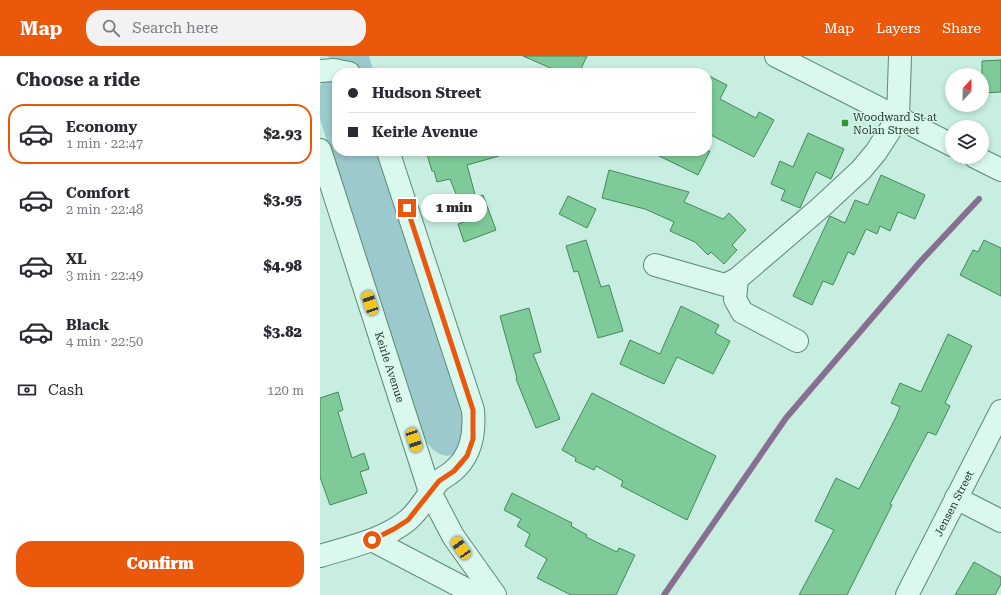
<!DOCTYPE html>
<meta charset="utf-8">
<style>
:root{--surface:#fff;--page:#f2f2f3;--text:#2b2b33;--muted:#7c7c81;--line:#e1e1e2;--accent:#ea580c}
body{margin:0;font-family:"Roboto Serif",serif;background:var(--page);color:var(--text);height:100vh;display:flex;flex-direction:column;font-size:15px;white-space:nowrap}
*{box-sizing:border-box;margin:0}
p{font-size:13px;color:var(--muted)}
.icon{flex:none;width:22px;height:22px;fill:none;stroke:currentColor;stroke-width:2;stroke-linecap:round;stroke-linejoin:round}
.map{position:relative;flex:1;overflow:hidden}
.panel{display:flex;flex-direction:column;background:var(--surface);width:320px}
.panel>*{flex:none}
.hud{position:absolute;left:12px;top:12px;width:380px;height:88px;border-radius:16px;box-shadow:0 2px 6px #0003;display:grid;align-content:center;height:88px;padding:0 16px;background:var(--surface)}
.needle{width:26px;rotate:22deg}
.controls{position:absolute;left:625px;top:12px;display:grid;gap:8px}
.controls a{display:grid;place-items:center;width:44px;height:44px;border-radius:50%;background:var(--surface);box-shadow:0 2px 6px #0003;font-size:20px}
.end{position:absolute;width:18px;height:18px;margin:-9px;border:5px solid #ea580c;background:#fff;box-shadow:0 0 0 2px #fff}
.from{border-radius:50%}
.bubble{position:absolute;height:28px;border-radius:14px;background:var(--surface);box-shadow:0 2px 6px #0003;font-size:13px;font-weight:800;line-height:28px;text-align:center}
.car{position:absolute;width:12px;height:24px;margin:-12px -6px;border-radius:5px;box-shadow:0 0 3px 1px #0007;background:linear-gradient(#f5c518 24%,#345 0 40%,#f5c518 0 76%,#345 0 86%,#f5c518 0)}
.hud b{display:flex;align-items:center;gap:14px;height:38px;font-size:15px}
.hud b+b{border-top:1px solid var(--line)}
.hud i{width:10px;height:10px;background:var(--text)}
ul{padding:0;list-style:none}
li{display:flex;align-items:center;gap:12px;height:60px;margin:0 8px 6px;padding:0 8px;border:2px solid transparent;border-radius:16px}
li div{flex:1}
li b{display:block;font-size:15px}
li em{font-style:normal;font-weight:800}
li.active{border-color:var(--accent)}
li>.icon{width:36px;height:36px;stroke-width:1.5}
h2{padding:0 16px;font-size:18px;line-height:48px}
.pay{display:flex;align-items:center;gap:10px;height:44px;padding:0 16px;font-size:15px}
.pay p{margin-inline-start:auto}
.action{display:flex;gap:8px;margin-top:auto;padding:8px 16px}
.action a{flex:1;height:46px;border-radius:16px;background:var(--accent);color:#fff;font-size:16px;font-weight:800;line-height:46px;text-align:center}
header{display:flex;align-items:center;gap:24px;box-sizing:border-box;height:56px;padding:0 20px;background:var(--accent);color:#fff}
header strong{font-size:19px}
nav{display:flex;gap:22px;margin-inline-start:auto;font-size:14px}
.search{width:280px;height:36px;background:var(--page);display:flex;align-items:center;gap:10px;box-sizing:border-box;padding:0 14px;border-radius:16px;color:var(--muted);font-size:15px}
main{display:flex;flex:1;min-height:0}
.map>svg:first-child{display:block}
.green{fill:#9bc9cc}
.lines{fill:none;stroke-linecap:round;stroke-linejoin:round}
.stream{stroke:#866f90;stroke-width:6}
.building{fill:#7ecb99;stroke:#43885a}
.minor-casing{stroke:#5d8972;stroke-width:24}
.tertiary-casing{stroke:#5d8972;stroke-width:24}
.minor{stroke:#dbf8ee;stroke-width:22}
.tertiary{stroke:#dbf8ee;stroke-width:22}
.route{stroke:#ea580c;stroke-width:5}
.poi-dot{fill:#35972e;stroke:#d7f5eb;stroke-width:1.5}
.labels{text-anchor:middle;stroke-width:3;stroke-linejoin:round;paint-order:stroke}
.poi-label{font-size:11px;fill:#203a2b;stroke:#d7f5eb;text-anchor:start}
.street-label{font-size:11px;fill:#203a2b;stroke:#d7f5eb}
</style>
<header>
<strong>Map</strong>
<div class="search"><svg class="icon" aria-label="search" viewBox="0 0 24 24"><circle cx="10" cy="10" r="6"/><path d="M15 15l6 6"/></svg>Search here</div>
<nav><a>Map</a><a>Layers</a><a>Share</a></nav>
</header>
<main>
<section class="panel">
<h2>Choose a ride</h2>
<ul>
<li class="active"><svg class="icon" aria-label="car" viewBox="0 0 24 24"><path d="M5 17H2v-5l4-1 3-4h7l3 4 3 1v5h-3M9 17h6M6 11h13"/><circle cx="7" cy="17" r="2"/><circle cx="17" cy="17" r="2"/></svg><div><b>Economy</b><p>1 min · 22:47</p></div><em>$2.93</em></li>
<li><svg class="icon" aria-label="car" viewBox="0 0 24 24"><path d="M5 17H2v-5l4-1 3-4h7l3 4 3 1v5h-3M9 17h6M6 11h13"/><circle cx="7" cy="17" r="2"/><circle cx="17" cy="17" r="2"/></svg><div><b>Comfort</b><p>2 min · 22:48</p></div><em>$3.95</em></li>
<li><svg class="icon" aria-label="car" viewBox="0 0 24 24"><path d="M5 17H2v-5l4-1 3-4h7l3 4 3 1v5h-3M9 17h6M6 11h13"/><circle cx="7" cy="17" r="2"/><circle cx="17" cy="17" r="2"/></svg><div><b>XL</b><p>3 min · 22:49</p></div><em>$4.98</em></li>
<li><svg class="icon" aria-label="car" viewBox="0 0 24 24"><path d="M5 17H2v-5l4-1 3-4h7l3 4 3 1v5h-3M9 17h6M6 11h13"/><circle cx="7" cy="17" r="2"/><circle cx="17" cy="17" r="2"/></svg><div><b>Black</b><p>4 min · 22:50</p></div><em>$3.82</em></li>
</ul>
<div class="pay"><svg class="icon" aria-label="cash" viewBox="0 0 24 24"><path d="M3 7h18v10H3z"/><circle cx="12" cy="12" r="2"/></svg>Cash<p>120 m</p></div>
<div class="action"><a>Confirm</a></div>
</section>
<div class="map">
<svg width="681" height="539" viewBox="0 0 681 539">
<rect width="100%" height="100%" fill="#c7eee0"/>
<path class="green" d="M 7,0 L 49,0 L 54,17 L 16,6 Z
M 7,23 L 17,23 L 17,95 L 62,95 L 145,363 C 143,371 143,384 139,391 C 128,410 111,394 104,382 L 0,63 L 0,29 Z"/>
<g class="lines">
<path class="stream" d="M 344,539 L 466,362 L 600,206 L 659,143"/>
</g>
<path class="building" d="M 203,0 L 267,0 L 259,17 L 242,17 Z
M 681,4 L 681,36 L 662,37 L 662,5 Z
M 387,19 L 407,29 L 400,43 L 436,62 L 439,56 L 454,64 L 434,101 L 387,77 Z
M 488,77 L 524,93 L 511,123 L 496,116 L 480,152 L 461,144 L 465,134 L 451,128 L 460,105 L 473,111 Z
M 106,95 L 178,95 L 179,100 L 147,109 L 156,142 L 163,139 L 176,174 L 144,186 L 138,168 L 147,165 L 130,123 L 117,126 L 114,115 L 112,115 Z
M 329,95 L 390,95 L 378,119 Z
M 289,114 L 369,136 L 364,146 L 403,163 L 409,157 L 426,174 L 412,189 L 417,194 L 404,208 L 391,196 L 388,199 L 375,186 L 350,175 L 354,166 L 325,153 L 282,142 Z
M 561,119 L 605,139 L 595,163 L 578,156 L 570,175 L 560,170 L 557,178 L 546,173 L 534,199 L 528,196 L 513,229 L 503,225 L 492,249 L 473,240 L 510,160 L 525,167 L 535,144 L 548,149 Z
M 248,140 L 276,153 L 267,172 L 239,158 Z
M 266,184 L 281,231 L 289,229 L 303,275 L 278,282 L 258,215 L 254,216 L 246,190 Z
M 664,184 L 681,192 L 681,240 L 640,219 L 653,194 L 658,196 Z
M 361,250 L 399,269 L 395,277 L 410,285 L 393,318 L 357,301 L 344,328 L 300,308 L 310,284 L 340,298 Z
M 209,252 L 221,296 L 213,298 L 240,363 L 216,372 L 196,323 L 197,322 L 180,260 Z
M 628,278 L 652,290 L 625,347 L 630,350 L 616,379 L 608,376 L 570,448 L 572,449 L 527,539 L 479,539 L 514,474 L 495,465 L 516,422 L 539,433 L 576,361 L 580,351 L 571,347 L 580,327 L 601,336 Z
M 18,336 L 23,354 L 18,356 L 32,402 L 44,397 L 49,413 L 40,416 L 47,437 L 10,449 L 0,421 L 0,342 Z
M 272,337 L 396,400 L 367,464 L 301,430 L 303,425 L 276,410 L 274,414 L 255,405 L 256,402 L 242,394 Z
M 192,437 L 252,467 L 251,470 L 267,479 L 266,481 L 297,496 L 299,492 L 315,499 L 296,539 L 251,539 L 217,522 L 227,503 L 205,490 L 210,478 L 197,470 L 201,463 L 184,454 Z
M 654,506 L 681,521 L 681,528 L 675,539 L 635,539 Z"/>
<g class="lines">
<g class="minor-casing">
<path id="minor" d="M 0,15 L 14,14 L 29,17
M 335,209 L 405,229 L 417,223 L 500,152 L 541,114 L 556,96 L 578,62 L 580,0
M 417,223 L 415,243 L 422,256 L 477,285
M 636,442 L 681,465
M 52,484 L 157,539
M 0,500 C 29,491 64,484 88,464 C 100,454 108,438 118,426 C 123,421 129,419 133,415 C 152,399 155,377 153,354 L 68,95"/>
</g>
<g class="tertiary-casing">
<g id="tertiary">
<path d="M 456,0 L 632,89"/>
<path id="s1" d="M 0,94 L 110,436 L 133,480 L 175,539"/>
<path d="M 655,101 L 681,114"/>
<path id="s2" d="M 587,539 L 681,355"/>
</g>
</g>
<use href="#minor" class="minor"/>
<use href="#tertiary" class="tertiary"/>
</g>
<g class="lines">
<path class="route" d="M 52,484 L 74,473 L 88,464 L 119,425 L 134,415 L 147,400 L 153,383 L 153,354 L 87,152"/>
</g>
<rect class="poi-dot" x="521" y="63" width="8" height="8" rx="2"/>
<g class="labels">
<g class="poi-label">
<text x="533" y="65">Woodward St at<tspan x="533" dy="13">Nolan Street</tspan></text>
</g>
<g class="street-label">
<text dy="4" stroke="none"><textPath href="#s1" startOffset="228">Keirle Avenue</textPath></text>
<text dy="4" stroke="none"><textPath href="#s2" startOffset="103">Jensen Street</textPath></text>
</g>
</g>
</svg>
<div class="controls">
<a><svg class="needle" viewBox="-14 -14 28 28"><path d="M0-13l5 13h-10z" fill="#e53935"/><path d="M0 13l5-13h-10z" fill="#7c7c81"/></svg></a>
<a><svg class="icon" aria-label="layers" viewBox="0 0 24 24"><path d="M12 4l9 5-9 5-9-5zM3 14l9 5 9-5"/></svg></a>
</div>
<i class="end from" style="left:52px;top:484px"></i>
<i class="end" style="left:87px;top:152px"></i>
<div class="bubble" style="left:101px;top:138px;width:66px">1 min</div>
<i class="car" style="left:50px;top:247px;rotate:342deg"></i>
<i class="car" style="left:94px;top:384px;rotate:162deg"></i>
<i class="car" style="left:141px;top:492px;rotate:325deg"></i>
<div class="hud">
<b><i class="from"></i>Hudson Street</b>
<b><i></i>Keirle Avenue</b>
</div>
</div>
</main>
